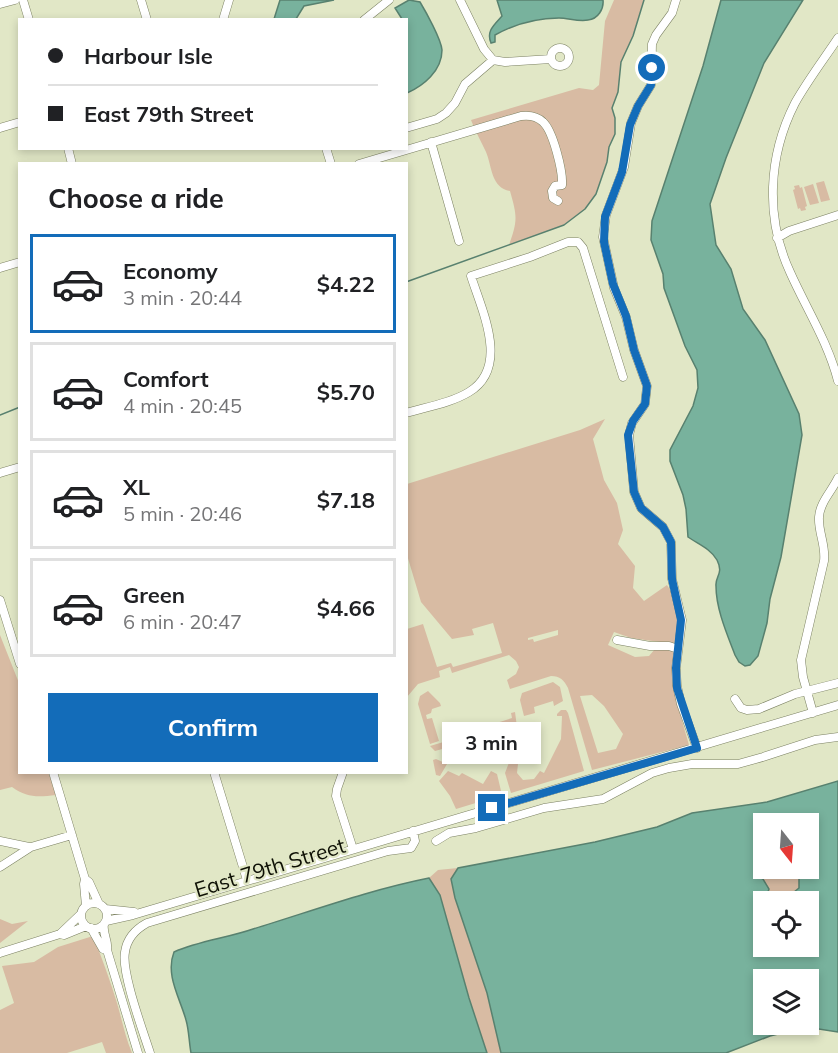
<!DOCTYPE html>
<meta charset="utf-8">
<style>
:root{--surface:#fff;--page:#f2f2f2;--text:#202124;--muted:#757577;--line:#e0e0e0;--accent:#136cb9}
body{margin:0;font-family:Mulish,sans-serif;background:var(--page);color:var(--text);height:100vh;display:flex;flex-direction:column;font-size:22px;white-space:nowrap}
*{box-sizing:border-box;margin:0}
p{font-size:20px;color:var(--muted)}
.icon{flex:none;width:33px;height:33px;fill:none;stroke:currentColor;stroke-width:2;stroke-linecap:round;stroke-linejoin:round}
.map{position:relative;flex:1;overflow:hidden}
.details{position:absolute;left:18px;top:162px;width:390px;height:612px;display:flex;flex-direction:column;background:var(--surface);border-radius:0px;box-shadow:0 3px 9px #0003}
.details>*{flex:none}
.top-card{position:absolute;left:18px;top:18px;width:390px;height:132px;border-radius:0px;box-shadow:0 3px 9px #0003;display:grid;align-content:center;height:132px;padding:0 30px;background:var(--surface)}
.needle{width:39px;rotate:163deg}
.buttons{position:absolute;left:753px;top:813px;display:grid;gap:12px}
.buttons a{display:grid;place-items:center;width:66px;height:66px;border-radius:0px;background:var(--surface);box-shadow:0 3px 9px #0003;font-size:30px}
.end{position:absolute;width:27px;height:27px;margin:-14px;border:8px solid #136cb9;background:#fff;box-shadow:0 0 0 3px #fff}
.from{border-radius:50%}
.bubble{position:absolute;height:42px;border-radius:0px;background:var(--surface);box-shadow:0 3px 9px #0003;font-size:20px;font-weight:700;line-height:42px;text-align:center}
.top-card b{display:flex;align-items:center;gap:21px;height:57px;font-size:22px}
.top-card b+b{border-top:2px solid var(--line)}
.top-card i{width:15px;height:15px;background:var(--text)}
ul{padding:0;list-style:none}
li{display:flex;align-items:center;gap:18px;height:99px;margin:0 12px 9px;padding:0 18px;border:3px solid var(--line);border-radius:0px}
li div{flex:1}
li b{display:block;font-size:22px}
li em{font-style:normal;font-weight:700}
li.selected{border-color:var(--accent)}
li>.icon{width:54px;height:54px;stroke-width:1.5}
h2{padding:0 30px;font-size:27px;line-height:72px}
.primary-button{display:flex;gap:12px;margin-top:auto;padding:12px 30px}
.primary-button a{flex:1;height:69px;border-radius:0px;background:var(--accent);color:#fff;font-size:24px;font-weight:700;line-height:69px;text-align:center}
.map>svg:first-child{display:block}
.green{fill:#d8bba3;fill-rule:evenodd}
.water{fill:#78b29d;stroke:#58816f;stroke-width:1.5;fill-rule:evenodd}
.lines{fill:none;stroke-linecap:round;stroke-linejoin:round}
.stream{stroke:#58816f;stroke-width:1.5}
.minor-casing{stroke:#7b8062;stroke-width:9}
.minor{stroke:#fff;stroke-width:8}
.route{stroke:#136cb9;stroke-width:8}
.labels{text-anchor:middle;stroke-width:4.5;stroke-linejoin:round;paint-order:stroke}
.street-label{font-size:21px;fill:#0e1005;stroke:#e1e7c6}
</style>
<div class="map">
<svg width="838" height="1053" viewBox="0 0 838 1053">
<rect width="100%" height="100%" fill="#e1e7c6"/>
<path class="green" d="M 614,0 L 644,0 L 633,36 L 621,62 L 618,92 L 612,108 L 615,118 L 615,134 L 609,147 L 607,162 L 596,194 L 585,209 L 564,225 L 509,245 C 518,220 517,216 510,191 C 491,188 492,166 486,152 C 481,141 475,131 471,120 L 579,88 L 593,90 L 599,85 L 605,21 Z
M 824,181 L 830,200 L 821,202 L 816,183 Z
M 813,184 L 819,203 L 810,205 L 804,187 Z
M 799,185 L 800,188 L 802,187 L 807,206 L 805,207 L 806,210 L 801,211 L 800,208 L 798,209 L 793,190 L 795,189 L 794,186 Z
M 605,419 L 593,439 L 604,480 L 617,503 L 623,530 L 618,544 L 635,566 L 633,588 L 644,601 L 667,585 C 679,602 679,625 674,644 L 631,638 L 614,632 L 608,645 L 635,657 L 649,656 L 655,649 L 667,649 L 676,652 C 670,685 680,713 689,745 L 592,770 L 568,688 C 564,680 560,676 551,676 L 510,689 L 507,680 L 516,674 L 519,667 L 516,661 L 509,655 L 452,673 L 450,667 L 439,671 L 440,677 L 418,684 L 407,697 L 407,629 L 423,624 L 437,667 L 451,663 L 453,667 L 502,653 L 493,623 L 472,629 L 474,635 L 452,639 L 421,602 L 407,555 L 407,484 L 580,430 ZM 558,630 L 558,635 L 534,642 L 533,639 L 528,640 L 528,638 ZM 592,695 L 604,706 L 623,734 L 616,749 L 598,753 L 580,696 Z
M 0,635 L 19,683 L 20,772 L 49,773 L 56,795 C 38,797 27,798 12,787 L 0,790 Z
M 553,682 L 560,687 L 563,701 L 554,706 L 553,701 L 534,707 L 535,713 L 524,716 L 520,700 L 522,693 Z
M 428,691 L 440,703 L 441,706 L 432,709 L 431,713 L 426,715 L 427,719 L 432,718 L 439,741 L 430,744 L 418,704 L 420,696 Z
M 561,710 L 566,710 L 568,713 L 584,771 L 511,793 L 505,773 L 510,760 L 518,764 L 517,773 L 523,780 L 534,779 L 540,771 L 544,773 L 561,739 L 562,716 L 557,716 L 557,714 Z
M 515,712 L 517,727 L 507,749 L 505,748 L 511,736 L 498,730 L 493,732 L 490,725 L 512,718 L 511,713 Z
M 467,735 L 468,738 L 465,744 L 459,741 L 454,749 L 453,746 L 435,751 L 430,746 Z
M 436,759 L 447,764 L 440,776 L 436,775 L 433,760 Z
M 448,771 L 459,776 L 462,773 L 483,784 L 491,771 L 497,774 L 502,795 L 456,809 L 450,796 L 439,781 Z
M 458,868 L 451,879 L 455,898 L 487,993 L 501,1053 L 487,1053 L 469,998 L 440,895 L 429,878 L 438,870 Z
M 788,868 L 793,870 L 800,876 L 799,888 L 783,901 L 764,902 L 763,910 L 762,909 L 769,889 L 755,875 L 760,869 Z
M 0,919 L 12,924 L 28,921 L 0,943 Z
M 93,936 C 102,958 110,980 117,1003 C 122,1020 125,1036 132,1053 L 106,1053 L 102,1042 L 67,1053 L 0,1053 L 0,1010 L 14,1003 L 2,966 L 34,962 L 58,947 Z"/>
<path class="water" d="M 280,0 L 334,0 L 304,6 L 296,19 L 274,19 Z
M 409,0 L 420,2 C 426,12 441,39 442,50 C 442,71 423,86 407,93 L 406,20 L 402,19 L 395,8 Z
M 497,0 L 603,0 C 604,9 598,19 588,20 C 579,22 568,18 559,18 C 537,18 515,24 495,35 L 495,42 L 491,43 C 486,31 494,25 502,16 Z
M 721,0 L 803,0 L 764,63 L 726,158 L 710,204 L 716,245 L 731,269 L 743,309 L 765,340 L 799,414 L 802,435 L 781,557 L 770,599 L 767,623 L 758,656 L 750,665 L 745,666 L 739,662 L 735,655 C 727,634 716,609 716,586 C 715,576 724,574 717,560 C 711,549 698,544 688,537 L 686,509 L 683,495 L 670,461 L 670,450 L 693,406 L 698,388 L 697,370 L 685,346 L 664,288 L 663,274 L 651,240 L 652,221 L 703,66 Z
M 838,781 L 838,1032 L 806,1027 L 770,1036 L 726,1053 L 501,1053 L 487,993 L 455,898 L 451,879 L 458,868 L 595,842 L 657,827 L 692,813 L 767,802 ZM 764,824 L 808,824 L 808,868 L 788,869 L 793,870 L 799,876 L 799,888 L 783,901 L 808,902 L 808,946 L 764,946 L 764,910 L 762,908 L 769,889 L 763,879 L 755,875 L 760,869 L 765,869 ZM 764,980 L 808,980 L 808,1024 L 764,1024 Z
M 429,878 L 440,895 L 469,998 L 487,1053 L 191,1053 C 189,1042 189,1030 186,1020 C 180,998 165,975 174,952 C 199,941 227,938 253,929 C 312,911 369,890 429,878 Z"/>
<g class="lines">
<path class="stream" d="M 406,282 L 564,225 L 585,209 L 596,194 L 607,162 L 609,147 L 615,134 L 615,118 L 612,108 L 618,92 L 621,62 L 633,36 L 644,0
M 0,415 L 20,407"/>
<g class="minor-casing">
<path id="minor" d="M 23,0 L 29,20
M 141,0 L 147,20
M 460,0 L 484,49 L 493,60 L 505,62 L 551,59
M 676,0 L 672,13 L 656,35 L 652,44 L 651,85 L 638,106 L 631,123 L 624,167 L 606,215 L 603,237 L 614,288 L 626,317 L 634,350 L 647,386 L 645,404 L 632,423 L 629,435 L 634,492 L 641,508 L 663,527 L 671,542 L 672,579 L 682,620 L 676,668 L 677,686 L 681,704 L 697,748
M 0,4 L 15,0
M 223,20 L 229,0
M 364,20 L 389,0
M 838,38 C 824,59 808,80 795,103 C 768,156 765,218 790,272 C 806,308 828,342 838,381
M551 57a9 9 0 1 1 18 0a9 9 0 1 1-18 0Z
M 0,128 L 20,122
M 406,128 L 437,119 L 446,113 L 455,103 L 465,84 L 493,60
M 431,142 L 459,241
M 68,148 L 72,164
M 326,148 L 331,164
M 359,164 L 521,116 C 529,115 537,116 543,122 C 553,131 563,171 562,185 L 555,186 L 552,191 L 553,198 L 558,201
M 777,238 L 789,231 L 838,215
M 0,268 L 20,262
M 406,413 C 426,407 451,403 469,392 C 510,367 482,311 471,276 L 530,257 L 568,242 L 578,242 L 583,248 L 623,377
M 0,473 L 20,467
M 0,600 L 20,664
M 617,640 L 650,646 L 669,646 L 678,649
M 735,699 L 741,708 L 747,710 L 759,709 L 795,694 L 838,683
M 813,713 L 803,677 L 801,660 L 824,561 C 826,545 818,532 819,517 C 820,502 832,491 838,478
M 53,772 L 85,879 L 89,882 L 99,904
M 214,772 L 247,880
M 343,772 L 337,789 L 336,796 L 353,849
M 0,841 L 29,847
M 436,841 L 449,833 L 476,828 L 544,808 L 603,799 L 652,773 L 669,768 L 692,764 L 738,764 L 763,757 L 815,740 L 838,737
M 31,847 L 72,835
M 0,867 L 31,847 L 29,847
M 85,879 L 84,884 L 86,906
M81 916a13 13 0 1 1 26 0a13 13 0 1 1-26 0Z
M 105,909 L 134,912
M 106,921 L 133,915 L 838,705
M 104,924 C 102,933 109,942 107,950 L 138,1053
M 91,928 L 103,949 L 107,950
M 60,934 L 81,914
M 0,953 L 60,934 L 64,935 L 86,926
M 150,1053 C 143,1031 121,972 125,952 C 127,938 136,929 147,923 L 388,851 L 411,848 L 415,841 L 413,831"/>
</g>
<use href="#minor" class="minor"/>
</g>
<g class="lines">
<path class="route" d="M 492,808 L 697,748 L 677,688 L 676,668 L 681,620 L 672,579 L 671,542 L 663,527 L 641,508 L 634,492 L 628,435 L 633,421 L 645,404 L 647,386 L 634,350 L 626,316 L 613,284 L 604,242 L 605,217 L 622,172 L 630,125 L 638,106 L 651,85 L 652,68"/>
</g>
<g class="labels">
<g class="street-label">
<text transform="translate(270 868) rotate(-17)" y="7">East 79th Street</text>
</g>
</g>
</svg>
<div class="buttons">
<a><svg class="needle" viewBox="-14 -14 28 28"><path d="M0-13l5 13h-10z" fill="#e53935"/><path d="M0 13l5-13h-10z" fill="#757577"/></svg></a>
<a><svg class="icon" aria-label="locate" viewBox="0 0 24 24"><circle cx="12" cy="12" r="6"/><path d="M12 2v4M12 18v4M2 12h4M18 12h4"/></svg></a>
<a><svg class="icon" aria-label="layers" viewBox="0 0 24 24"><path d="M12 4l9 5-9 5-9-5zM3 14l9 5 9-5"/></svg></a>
</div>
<i class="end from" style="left:652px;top:68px"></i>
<i class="end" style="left:492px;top:808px"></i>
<div class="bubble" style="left:442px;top:722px;width:99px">3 min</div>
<div class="top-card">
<b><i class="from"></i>Harbour Isle</b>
<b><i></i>East 79th Street</b>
</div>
<section class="details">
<h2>Choose a ride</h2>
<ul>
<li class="selected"><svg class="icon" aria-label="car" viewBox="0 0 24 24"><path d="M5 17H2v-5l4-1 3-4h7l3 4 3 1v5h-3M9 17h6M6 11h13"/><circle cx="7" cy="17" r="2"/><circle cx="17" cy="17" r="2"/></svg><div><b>Economy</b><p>3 min · 20:44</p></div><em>$4.22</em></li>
<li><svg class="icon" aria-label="car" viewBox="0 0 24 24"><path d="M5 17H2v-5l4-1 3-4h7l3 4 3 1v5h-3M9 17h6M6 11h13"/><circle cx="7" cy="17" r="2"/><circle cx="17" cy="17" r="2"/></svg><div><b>Comfort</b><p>4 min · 20:45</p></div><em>$5.70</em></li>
<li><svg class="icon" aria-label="car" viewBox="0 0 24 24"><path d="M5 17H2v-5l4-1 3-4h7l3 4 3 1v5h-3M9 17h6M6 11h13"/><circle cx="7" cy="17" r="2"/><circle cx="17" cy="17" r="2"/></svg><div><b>XL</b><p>5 min · 20:46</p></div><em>$7.18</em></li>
<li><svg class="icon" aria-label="car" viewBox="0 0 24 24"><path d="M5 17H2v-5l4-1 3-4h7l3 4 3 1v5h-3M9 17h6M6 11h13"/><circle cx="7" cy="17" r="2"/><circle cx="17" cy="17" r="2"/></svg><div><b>Green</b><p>6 min · 20:47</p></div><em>$4.66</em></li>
</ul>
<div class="primary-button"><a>Confirm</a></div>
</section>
</div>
